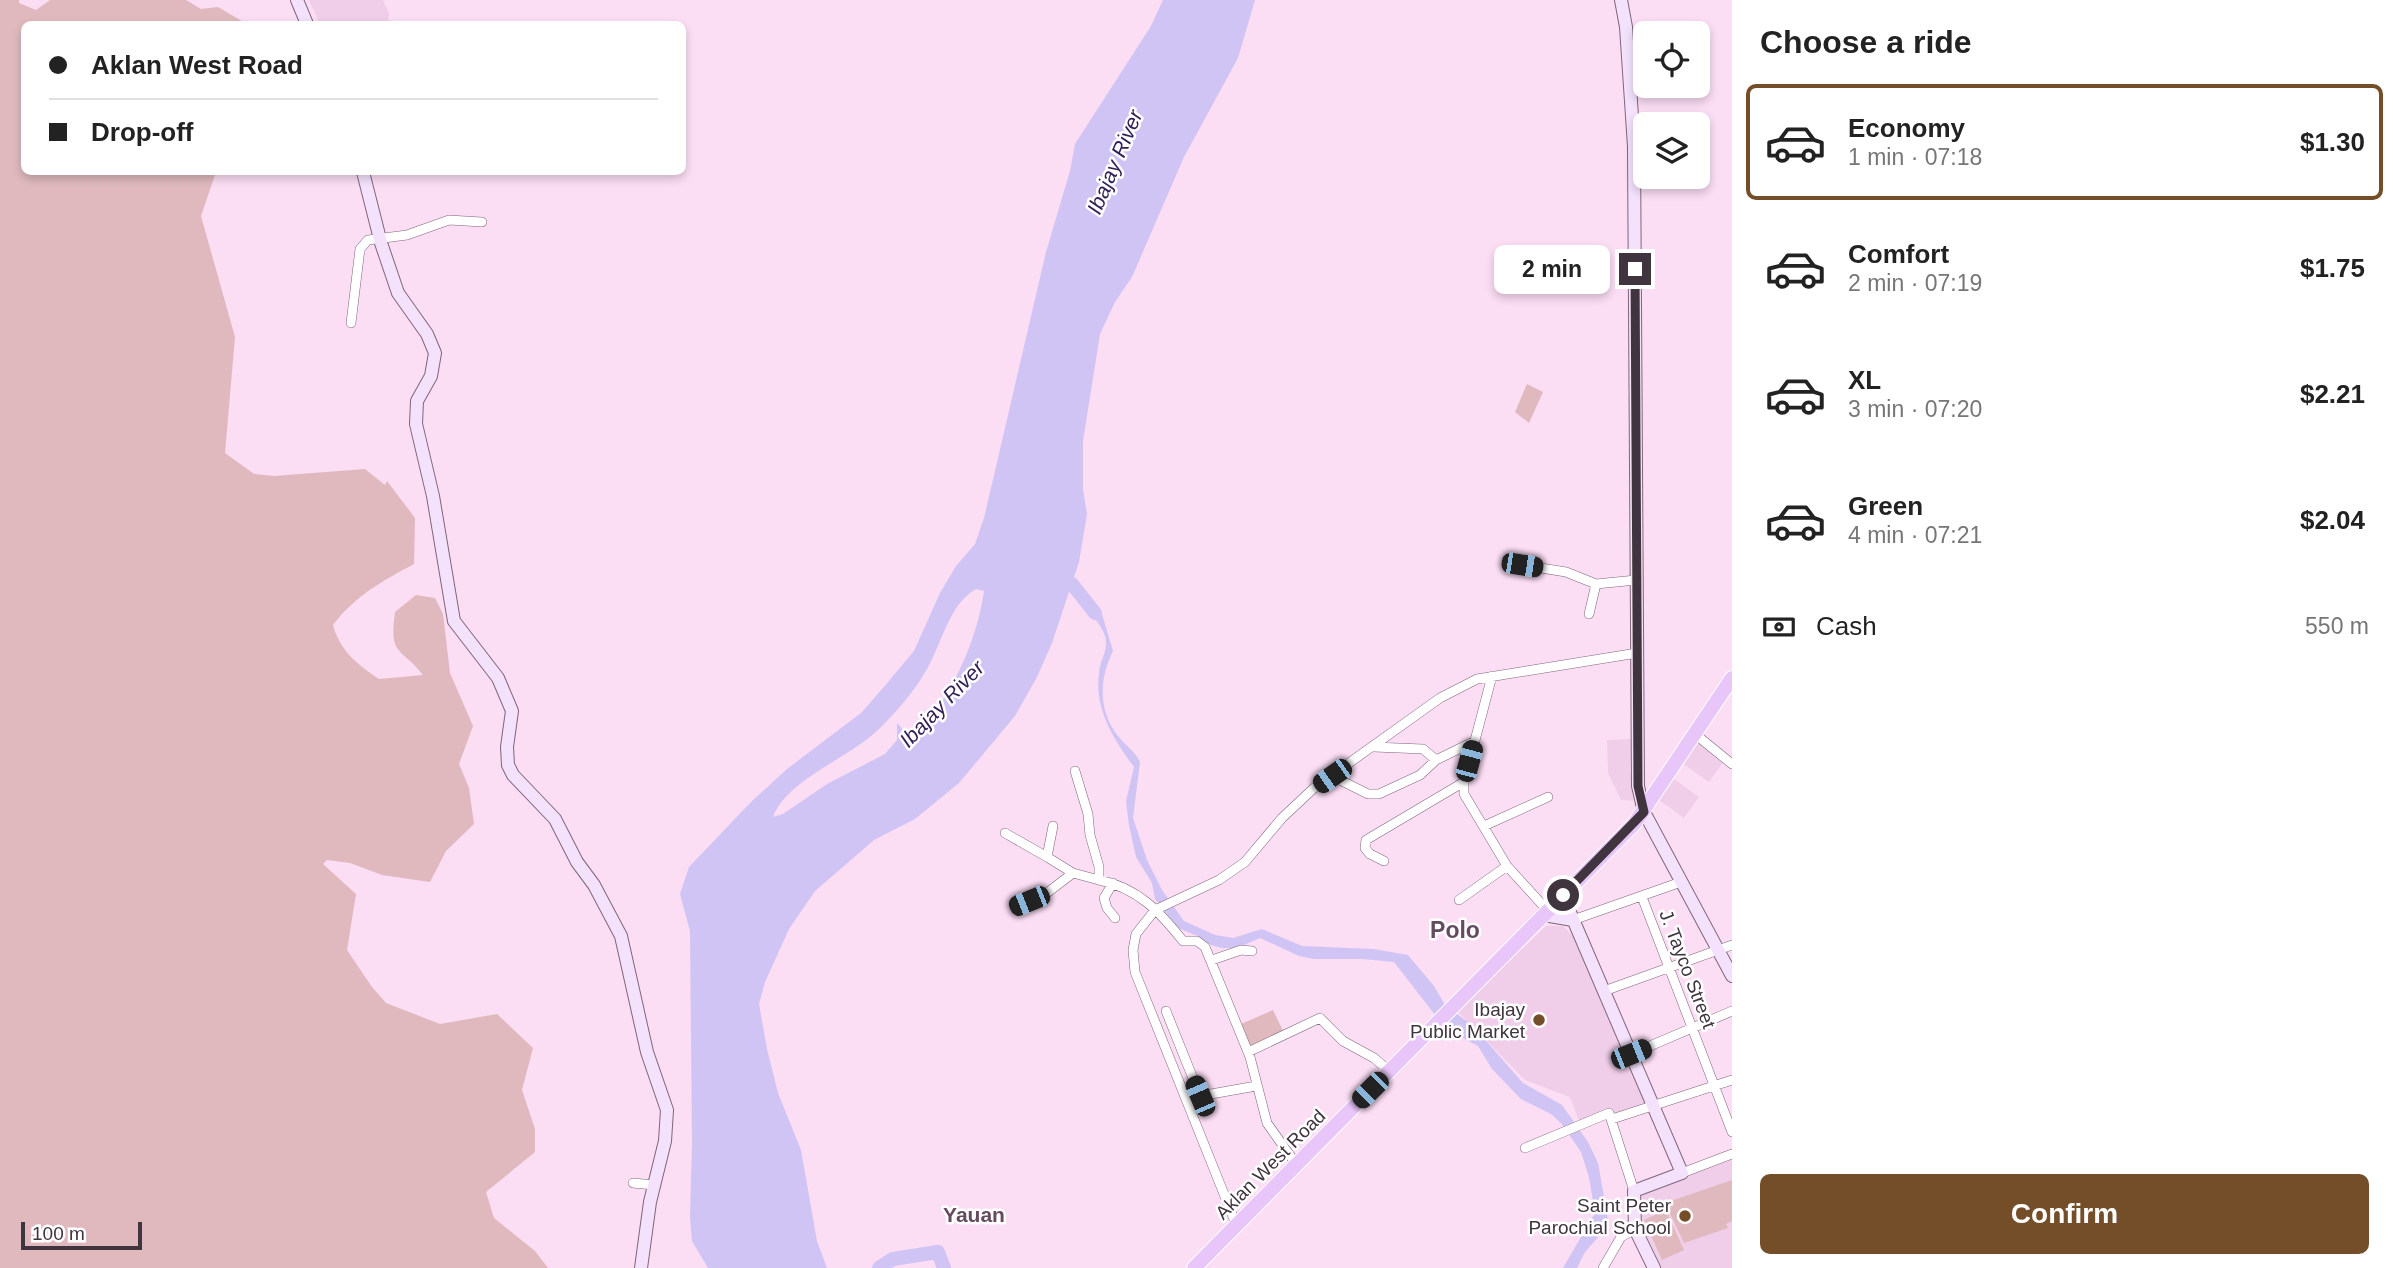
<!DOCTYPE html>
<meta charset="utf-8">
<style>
:root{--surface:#fff;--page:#f2f2f2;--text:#222;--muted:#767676;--line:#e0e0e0;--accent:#734e29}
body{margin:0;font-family:Arial,sans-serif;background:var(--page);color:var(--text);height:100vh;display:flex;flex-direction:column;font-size:26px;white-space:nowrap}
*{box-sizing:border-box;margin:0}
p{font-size:23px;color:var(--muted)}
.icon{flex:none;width:38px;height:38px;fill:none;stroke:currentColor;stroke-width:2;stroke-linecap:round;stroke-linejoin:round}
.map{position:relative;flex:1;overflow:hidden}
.side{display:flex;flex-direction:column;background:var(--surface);width:665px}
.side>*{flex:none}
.top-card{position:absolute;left:21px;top:21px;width:665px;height:154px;border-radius:10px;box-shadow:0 4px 10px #0003;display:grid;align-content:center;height:154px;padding:0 28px;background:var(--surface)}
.buttons{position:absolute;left:1633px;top:21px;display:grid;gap:14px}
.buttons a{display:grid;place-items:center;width:77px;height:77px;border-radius:10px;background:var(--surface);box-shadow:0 4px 10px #0003;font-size:35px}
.scale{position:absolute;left:21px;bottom:18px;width:121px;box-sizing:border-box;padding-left:7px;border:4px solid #40353e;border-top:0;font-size:19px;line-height:24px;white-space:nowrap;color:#40353e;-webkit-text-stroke:5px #fff;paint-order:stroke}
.end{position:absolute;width:32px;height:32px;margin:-16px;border:9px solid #40353e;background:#fff;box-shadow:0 0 0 4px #fff}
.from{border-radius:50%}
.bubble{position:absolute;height:49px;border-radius:10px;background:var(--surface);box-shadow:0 4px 10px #0003;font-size:23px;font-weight:600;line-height:49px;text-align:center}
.car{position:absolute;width:21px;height:42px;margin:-21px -10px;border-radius:9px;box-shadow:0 0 5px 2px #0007;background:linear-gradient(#222 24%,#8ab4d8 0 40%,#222 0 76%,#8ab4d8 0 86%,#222 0)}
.top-card b{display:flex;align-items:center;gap:24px;height:66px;font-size:26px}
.top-card b+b{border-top:2px solid var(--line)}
.top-card i{width:18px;height:18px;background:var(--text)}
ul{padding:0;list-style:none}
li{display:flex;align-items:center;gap:21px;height:116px;margin:0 14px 10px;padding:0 14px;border:4px solid transparent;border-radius:10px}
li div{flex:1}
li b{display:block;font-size:26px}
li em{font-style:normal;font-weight:600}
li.selected{border-color:var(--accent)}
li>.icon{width:63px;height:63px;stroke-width:1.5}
h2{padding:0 28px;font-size:32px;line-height:84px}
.pay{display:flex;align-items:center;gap:18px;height:77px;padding:0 28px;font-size:26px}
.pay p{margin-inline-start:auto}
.primary-button{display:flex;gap:14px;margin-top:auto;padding:14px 28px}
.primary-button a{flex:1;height:80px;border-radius:10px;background:var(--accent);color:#fff;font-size:28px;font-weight:600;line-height:80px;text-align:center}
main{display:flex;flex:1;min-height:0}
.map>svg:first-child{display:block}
.built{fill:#f0ceea}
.green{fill:#dfb9be}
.water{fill:#d0c4f4;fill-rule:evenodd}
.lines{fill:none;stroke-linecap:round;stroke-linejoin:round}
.river{stroke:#d0c4f4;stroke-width:14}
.street-casing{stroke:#7f667a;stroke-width:10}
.secondary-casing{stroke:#7f667a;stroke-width:14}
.primary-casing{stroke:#fff;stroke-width:16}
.street{stroke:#fff;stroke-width:9}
.secondary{stroke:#f4e2fc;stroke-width:12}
.primary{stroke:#e9c6f9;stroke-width:14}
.route{stroke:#40353e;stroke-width:9}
.poi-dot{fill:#734e29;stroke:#fff;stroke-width:2.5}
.labels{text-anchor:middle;stroke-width:5;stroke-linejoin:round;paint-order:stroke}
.street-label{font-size:19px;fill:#40353e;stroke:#fff}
.poi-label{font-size:19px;fill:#40353e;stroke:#fff;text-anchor:end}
.water-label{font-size:21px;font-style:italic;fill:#332057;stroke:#fff}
.neighbourhood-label{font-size:21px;font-weight:bold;fill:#644b5f;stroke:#fff}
.quarter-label{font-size:23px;font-weight:bold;fill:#644b5f;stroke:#fff}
</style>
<main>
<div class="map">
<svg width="1732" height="1268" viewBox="0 0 1732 1268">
<rect width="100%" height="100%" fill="#fbddf4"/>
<path class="built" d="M 309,0 L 383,0 L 389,13 L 388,24 L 320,24 Z
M 1632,739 L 1630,769 L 1636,801 L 1621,800 L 1608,773 L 1607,740 Z
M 1698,742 L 1724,761 L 1709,782 L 1682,763 Z
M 1674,779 L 1699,797 L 1684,818 L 1659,800 Z
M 1546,926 L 1563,926 L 1575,938 L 1646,1103 L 1615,1114 L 1613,1110 L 1580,1123 L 1570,1097 L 1525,1080 L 1457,1011 Z
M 1732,1159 L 1732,1268 L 1659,1268 L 1639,1227 L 1638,1204 L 1644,1192 Z"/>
<path class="green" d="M 0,0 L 19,0 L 19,3 L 36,10 L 50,0 L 186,0 L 201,9 L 218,7 L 247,24 L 24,24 L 24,172 L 216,172 L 201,216 L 235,337 L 225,453 L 254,474 L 274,476 L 365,469 L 385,485 L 387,481 L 415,518 L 414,564 C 382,581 355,596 333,625 C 340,651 357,664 379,679 L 423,675 C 400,646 389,657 395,612 L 416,595 L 435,598 L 443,614 L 450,673 L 473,726 L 459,764 L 469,788 L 474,824 L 446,851 L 430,882 L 382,875 L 350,863 L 327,860 L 323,864 L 356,894 L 347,950 L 372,987 L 386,1003 L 440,1024 L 497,1014 L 533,1048 L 522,1090 L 535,1129 L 535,1152 L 486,1192 L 494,1218 L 535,1251 L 548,1268 L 0,1268 Z
M 1527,384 L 1543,392 L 1529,423 L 1515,412 Z
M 1273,1010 L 1284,1033 L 1249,1049 L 1239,1025 Z
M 1732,1180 L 1732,1221 L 1726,1224 L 1728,1228 L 1684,1243 L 1665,1203 Z
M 1666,1210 L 1684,1250 L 1662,1260 L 1644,1220 Z"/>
<path class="water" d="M 1163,0 L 1255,0 L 1238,58 L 1184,157 L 1132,277 L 1115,302 L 1100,334 L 1083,441 L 1083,489 L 1087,514 L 1079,562 L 1052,643 L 1037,677 L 1015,716 L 959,783 L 915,819 L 874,840 L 815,891 L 789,929 L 765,982 L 759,1004 L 767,1049 L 778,1093 L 801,1150 L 817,1241 L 827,1268 L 708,1268 L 692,1241 L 690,1217 L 692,1144 L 690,931 L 680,894 L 689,867 L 751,802 L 787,769 L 861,713 L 883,688 L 914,651 L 940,593 L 956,566 L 975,544 L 984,518 L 1046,252 L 1070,171 L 1075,144 L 1151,26 ZM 976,589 L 984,591 C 976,647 949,698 913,741 L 897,723 L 897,740 L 885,754 L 827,784 L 783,814 L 773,817 C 787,779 852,757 880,728 C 896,712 912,694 924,674 C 941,648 948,604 976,589 Z
M 1085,598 L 1102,614 L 1113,651 C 1099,679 1098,711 1118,736 C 1126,746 1135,751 1140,762 L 1133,818 L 1147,860 L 1162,890 L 1184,921 L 1215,935 L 1233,938 L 1262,929 L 1302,946 L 1373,949 L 1408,955 L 1434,986 L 1445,1005 L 1473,1026 L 1523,1083 L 1562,1105 L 1588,1142 L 1598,1163 L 1609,1225 L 1585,1252 L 1577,1268 L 1563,1268 L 1595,1213 L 1589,1177 L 1581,1152 L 1561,1123 L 1551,1114 L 1521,1099 L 1492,1069 L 1478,1046 L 1446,1029 L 1394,962 L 1362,959 L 1314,959 L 1299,956 L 1260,938 L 1237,948 L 1222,948 L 1211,945 L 1198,936 L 1178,928 L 1155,899 L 1152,883 L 1136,857 L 1129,825 L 1126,801 L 1134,767 C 1113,739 1094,708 1099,673 C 1100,659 1109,650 1105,636 C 1101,623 1087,612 1085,598 Z"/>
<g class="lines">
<path class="river" d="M 1072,584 L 1095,613
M 879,1268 L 893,1259 L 938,1252 L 944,1268"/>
<g class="street-casing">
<path id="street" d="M 351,323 L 360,249 L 368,240 L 407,235 L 449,220 L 482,222
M 1522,565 L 1566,572 L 1596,584 L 1636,580
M 1589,614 L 1596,584
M 1492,676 L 1464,782 L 1464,794 L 1507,866 L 1548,911
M 1695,734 L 1732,764
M 1374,747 L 1423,749 L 1436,760
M 1075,771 L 1088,814 L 1090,835 L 1099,867 L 1099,880 C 1138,888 1159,911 1183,941 L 1197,941 L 1205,947 L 1250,1057 L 1267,1123 L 1296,1164
M 1332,776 L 1368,794 L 1379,794 L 1420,775 L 1436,760 L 1475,741
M 1053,826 L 1047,857 L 1073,873 L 1099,880
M 1484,826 L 1548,797
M 1005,833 L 1047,857
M 1384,861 L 1370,854 L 1365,848 L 1366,840 L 1464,782
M 1113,883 L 1104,898 L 1107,908 L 1115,918
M 1642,897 L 1732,1132
M 1459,900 L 1507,866
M 1016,907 L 1043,896 L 1073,873
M 1573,920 L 1681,882
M 1212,960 L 1241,950 L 1252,951
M 1604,991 L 1732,945
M 1166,1011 L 1200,1096 L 1256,1086
M 1248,1052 L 1320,1018 L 1343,1041 L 1374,1058 L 1389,1071
M 1631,1054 L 1732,1011
M 1612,1119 L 1732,1080
M 1525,1148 L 1609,1113 L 1634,1191
M 1682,1173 L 1732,1154
M 633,1183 L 654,1185
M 1236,1224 L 1135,972 L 1133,950 L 1136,934 L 1155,910 L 1219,880 L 1245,862 L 1282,818 L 1314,788 L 1440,698 L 1477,679 L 1637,653
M 1603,1268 L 1621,1237 L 1635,1229"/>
</g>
<g class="secondary-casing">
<path id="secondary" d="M 297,0 L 307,24
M 1621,0 L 1626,27 L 1634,146 L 1638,786 L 1644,812 L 1732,976
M 363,172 L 381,243 L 398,293 L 427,334 L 435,353 L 431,376 L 417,401 L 416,424 L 433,496 L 454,621 L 498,678 L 512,711 L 507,747 L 508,765 L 513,775 L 555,819 L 577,862 L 594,885 L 621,936 L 647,1052 L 667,1110 L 665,1141 L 650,1202 L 641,1268
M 1563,896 L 1682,1173 L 1634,1191 L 1635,1229 L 1654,1268
M 1544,915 L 1573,920"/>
</g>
<g class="primary-casing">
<path id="primary" d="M 1194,1268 L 1634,824 L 1732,678"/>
</g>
<use href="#street" class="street"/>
<use href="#secondary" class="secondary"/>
<use href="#primary" class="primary"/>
</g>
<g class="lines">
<path class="route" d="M 1563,895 L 1644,812 L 1638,786 L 1635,269"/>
</g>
<g class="poi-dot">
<circle cx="1539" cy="1020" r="7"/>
<circle cx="1685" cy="1216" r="7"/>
</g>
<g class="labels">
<g class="street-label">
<text transform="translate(1688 969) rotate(69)" y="7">J. Tayco Street</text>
<text transform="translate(1270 1164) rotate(-45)" y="7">Aklan West Road</text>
</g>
<g class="poi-label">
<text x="1525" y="1016">Ibajay<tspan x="1525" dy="22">Public Market</tspan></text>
<text x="1671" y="1212">Saint Peter<tspan x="1671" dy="22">Parochial School</tspan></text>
</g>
<g class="water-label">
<text transform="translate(1115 162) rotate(-67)" y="7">Ibajay River</text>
<text transform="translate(942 704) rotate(-46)" y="7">Ibajay River</text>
</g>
<g class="neighbourhood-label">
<text x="974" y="1222">Yauan</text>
</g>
<g class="quarter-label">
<text x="1455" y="938">Polo</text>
</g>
</g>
</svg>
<div class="buttons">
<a><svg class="icon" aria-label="locate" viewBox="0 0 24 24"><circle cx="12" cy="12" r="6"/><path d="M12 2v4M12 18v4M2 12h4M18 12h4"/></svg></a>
<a><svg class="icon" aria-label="layers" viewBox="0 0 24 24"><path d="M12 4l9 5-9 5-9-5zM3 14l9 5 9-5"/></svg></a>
</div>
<div class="scale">100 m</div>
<i class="end from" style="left:1563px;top:895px"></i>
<i class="end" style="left:1635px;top:269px"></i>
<div class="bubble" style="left:1494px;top:245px;width:116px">2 min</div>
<i class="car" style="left:1522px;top:565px;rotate:99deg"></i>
<i class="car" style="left:1469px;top:761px;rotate:15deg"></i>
<i class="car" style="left:1332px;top:776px;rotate:235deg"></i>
<i class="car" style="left:1029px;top:901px;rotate:248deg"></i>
<i class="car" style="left:1631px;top:1054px;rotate:68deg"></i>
<i class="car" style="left:1370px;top:1090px;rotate:225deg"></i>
<i class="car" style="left:1200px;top:1096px;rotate:337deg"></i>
<div class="top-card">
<b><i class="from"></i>Aklan West Road</b>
<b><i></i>Drop-off</b>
</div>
</div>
<section class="side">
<h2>Choose a ride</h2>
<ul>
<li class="selected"><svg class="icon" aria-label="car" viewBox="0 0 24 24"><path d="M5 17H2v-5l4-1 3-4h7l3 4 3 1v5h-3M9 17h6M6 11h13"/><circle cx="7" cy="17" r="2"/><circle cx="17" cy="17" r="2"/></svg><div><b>Economy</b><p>1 min · 07:18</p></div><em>$1.30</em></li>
<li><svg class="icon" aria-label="car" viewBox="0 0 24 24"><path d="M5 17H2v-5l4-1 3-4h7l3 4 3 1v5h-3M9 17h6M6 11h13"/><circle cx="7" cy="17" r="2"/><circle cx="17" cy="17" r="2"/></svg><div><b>Comfort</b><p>2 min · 07:19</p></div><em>$1.75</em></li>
<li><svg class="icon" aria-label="car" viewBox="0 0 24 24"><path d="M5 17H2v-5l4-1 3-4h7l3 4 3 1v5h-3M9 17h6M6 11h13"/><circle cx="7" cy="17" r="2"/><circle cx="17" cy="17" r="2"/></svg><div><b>XL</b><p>3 min · 07:20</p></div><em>$2.21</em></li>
<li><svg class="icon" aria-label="car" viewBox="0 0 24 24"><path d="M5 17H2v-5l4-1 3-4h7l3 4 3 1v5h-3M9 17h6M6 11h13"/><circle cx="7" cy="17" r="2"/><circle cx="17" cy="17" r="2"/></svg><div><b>Green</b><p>4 min · 07:21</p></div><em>$2.04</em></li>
</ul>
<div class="pay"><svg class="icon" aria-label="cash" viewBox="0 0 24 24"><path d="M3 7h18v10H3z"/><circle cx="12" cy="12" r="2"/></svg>Cash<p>550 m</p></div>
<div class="primary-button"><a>Confirm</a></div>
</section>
</main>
